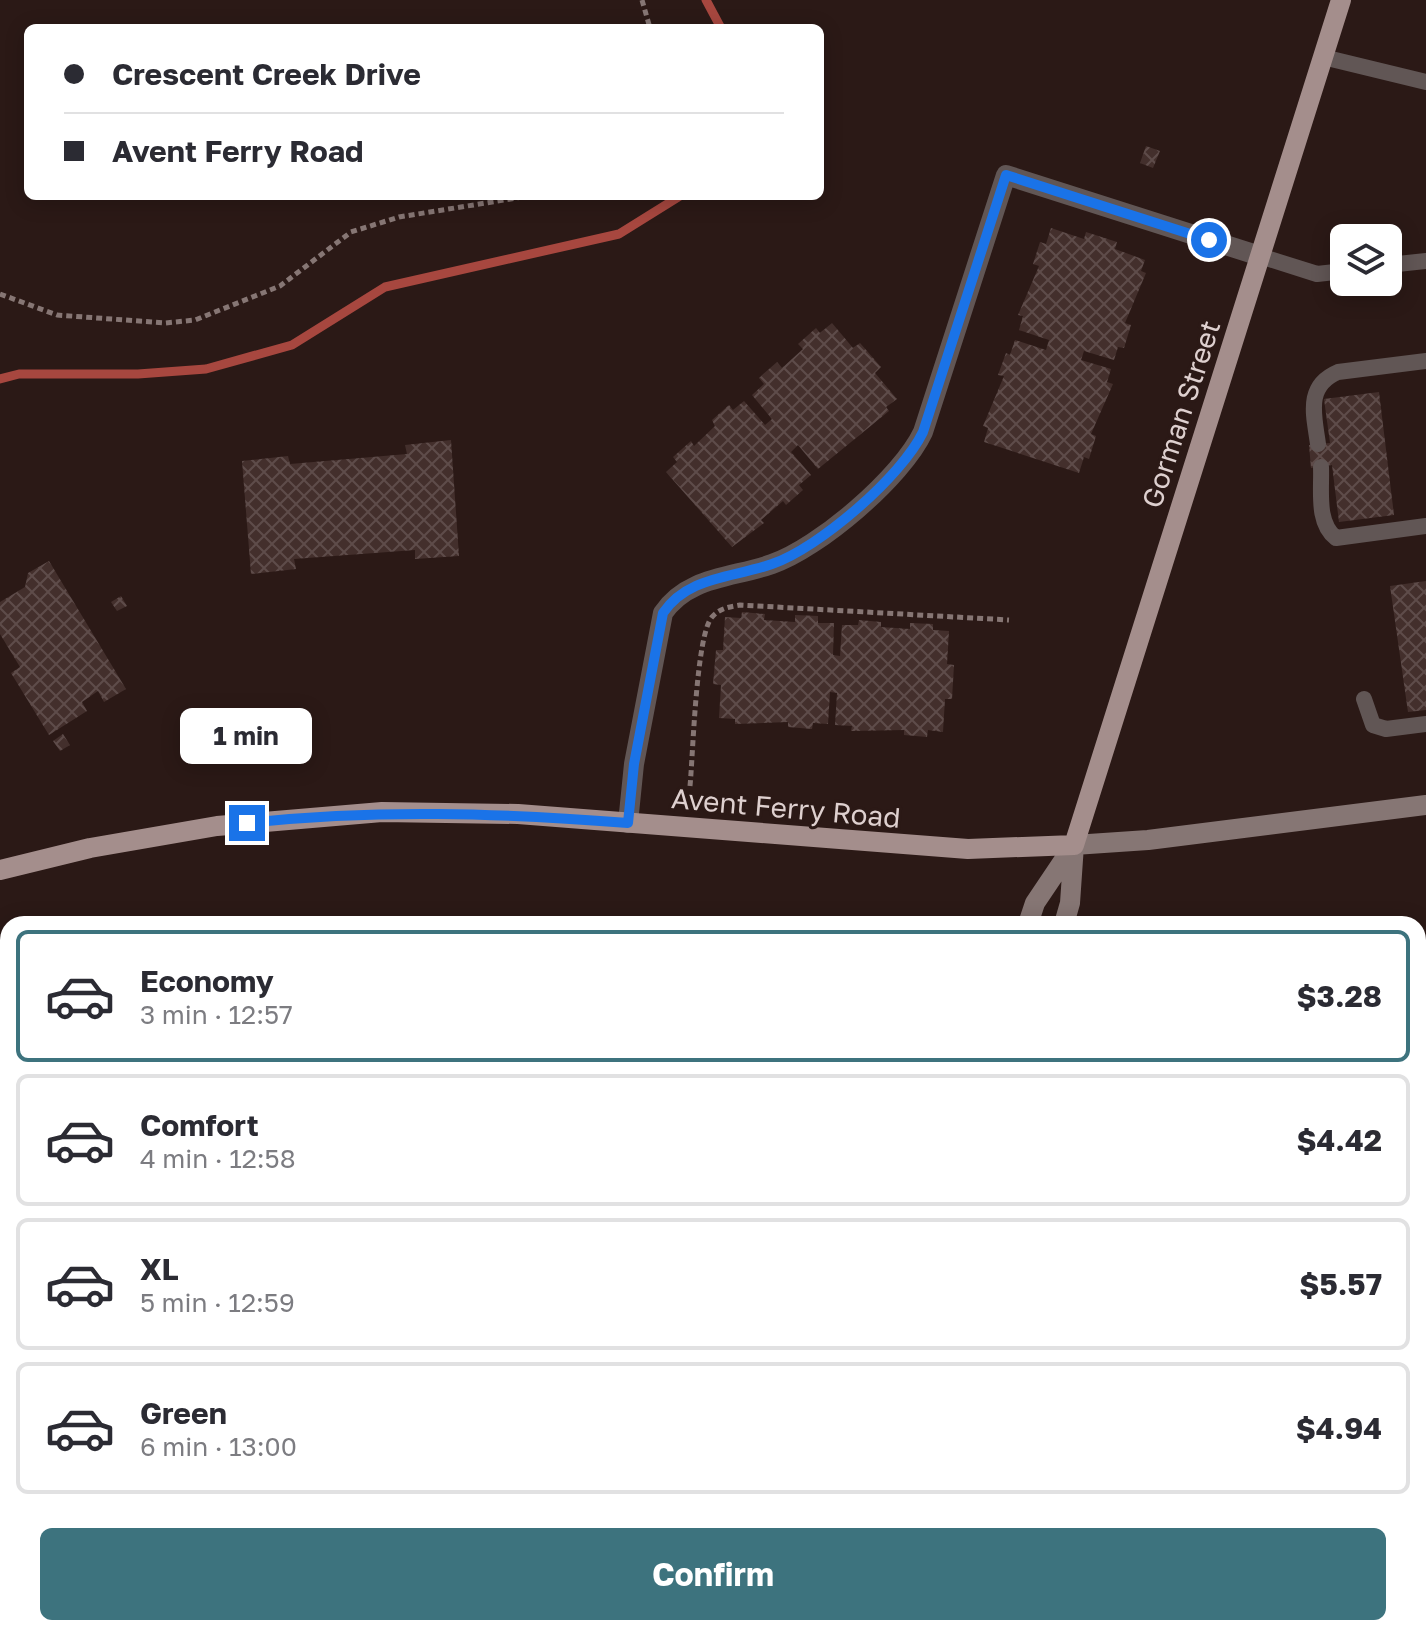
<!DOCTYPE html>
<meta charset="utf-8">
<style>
:root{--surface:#fff;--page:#f7f7f7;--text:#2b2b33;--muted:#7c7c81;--line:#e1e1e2;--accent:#3d737e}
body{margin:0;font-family:"Golos Text",sans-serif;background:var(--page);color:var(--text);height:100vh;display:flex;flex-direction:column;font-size:30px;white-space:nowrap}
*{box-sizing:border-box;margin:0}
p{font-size:26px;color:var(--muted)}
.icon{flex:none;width:44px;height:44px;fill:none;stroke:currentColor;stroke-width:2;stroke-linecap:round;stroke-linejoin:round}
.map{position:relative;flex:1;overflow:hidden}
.side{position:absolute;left:0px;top:916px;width:1426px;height:720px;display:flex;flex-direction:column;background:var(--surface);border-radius:24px 24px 0 0;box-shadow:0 4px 20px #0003}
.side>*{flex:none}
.top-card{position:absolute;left:24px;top:24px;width:800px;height:176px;border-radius:12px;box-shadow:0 4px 20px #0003;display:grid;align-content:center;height:176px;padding:0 40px;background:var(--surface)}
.controls{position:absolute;left:1330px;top:224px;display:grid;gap:16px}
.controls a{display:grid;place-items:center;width:72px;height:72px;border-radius:12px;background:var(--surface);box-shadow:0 4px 20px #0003;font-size:40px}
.end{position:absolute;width:36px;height:36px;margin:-18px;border:10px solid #1a73e8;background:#fff;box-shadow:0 0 0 4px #fff}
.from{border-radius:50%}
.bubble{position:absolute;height:56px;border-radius:12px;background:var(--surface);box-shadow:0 4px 20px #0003;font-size:26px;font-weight:700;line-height:56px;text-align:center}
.top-card b{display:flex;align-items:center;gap:28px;height:76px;font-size:30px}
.top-card b+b{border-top:2px solid var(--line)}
.top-card i{width:20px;height:20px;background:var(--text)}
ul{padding:14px 0 0;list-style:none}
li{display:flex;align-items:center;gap:24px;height:132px;margin:0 16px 12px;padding:0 24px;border:4px solid var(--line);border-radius:12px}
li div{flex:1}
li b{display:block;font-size:30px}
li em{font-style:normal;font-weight:700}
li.current{border-color:var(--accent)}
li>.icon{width:72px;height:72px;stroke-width:1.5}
.primary-button{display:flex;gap:16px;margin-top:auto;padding:16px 40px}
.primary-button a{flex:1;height:92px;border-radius:12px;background:var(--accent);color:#fff;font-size:32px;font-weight:700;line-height:92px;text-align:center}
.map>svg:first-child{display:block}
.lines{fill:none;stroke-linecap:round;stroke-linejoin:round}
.stream{stroke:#a7473f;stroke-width:9}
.building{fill:url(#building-cross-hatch)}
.path{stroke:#867674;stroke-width:5;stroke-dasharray:6 4;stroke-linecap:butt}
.lane{stroke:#615655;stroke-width:16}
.street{stroke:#615655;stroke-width:20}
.secondary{stroke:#867674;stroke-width:20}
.primary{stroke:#a48e8c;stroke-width:20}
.route{stroke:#1a73e8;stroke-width:10}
.labels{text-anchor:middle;stroke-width:6;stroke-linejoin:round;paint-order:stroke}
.street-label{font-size:28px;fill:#ded0cf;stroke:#2b1916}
</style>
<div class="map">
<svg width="1426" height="1636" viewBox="0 0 1426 1636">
<defs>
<pattern id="building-cross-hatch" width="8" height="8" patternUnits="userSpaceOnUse" patternTransform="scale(2)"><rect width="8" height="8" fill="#432f2c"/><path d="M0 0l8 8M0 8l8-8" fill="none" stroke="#5e4c4a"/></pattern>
</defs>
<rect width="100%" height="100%" fill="#2b1916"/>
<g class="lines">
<path class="stream" d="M 706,0 L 721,28
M 0,379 L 19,374 L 138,374 L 206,369 L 292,345 L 385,287 L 619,234 L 680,196"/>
</g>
<path class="building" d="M 1146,146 L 1160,151 L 1153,168 L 1140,163 Z
M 1051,228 L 1084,239 L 1086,232 L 1117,242 L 1115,249 L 1145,260 L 1141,271 L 1146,273 L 1125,323 L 1131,325 L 1124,348 L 1118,347 L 1114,360 L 1084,351 L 1081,360 L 1111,369 L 1107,382 L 1113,384 L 1091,434 L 1096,436 L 1089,459 L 1084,457 L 1079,473 L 984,442 L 988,428 L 983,426 L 1004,376 L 998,375 L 1006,353 L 1010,355 L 1015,340 L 1046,350 L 1049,340 L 1019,330 L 1023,316 L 1018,315 L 1039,266 L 1033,264 L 1040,242 L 1046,244 Z
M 832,323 L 853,348 L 860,343 L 881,367 L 875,373 L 897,399 L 886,407 L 889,411 L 818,469 L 798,445 L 791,452 L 811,475 L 799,485 L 803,490 L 786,505 L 783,501 L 761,520 L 764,523 L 732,547 L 666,472 L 677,462 L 673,457 L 691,441 L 694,446 L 715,426 L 712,420 L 729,405 L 733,410 L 744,401 L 765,425 L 772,419 L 752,395 L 764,384 L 759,378 L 777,362 L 782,368 L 803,349 L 798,344 L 816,328 L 820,333 Z
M 1379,392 L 1394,515 L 1339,522 L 1332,465 L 1311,468 L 1309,445 L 1330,443 L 1324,399 Z
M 451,440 L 459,556 L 415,559 L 415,550 L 294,559 L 296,569 L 251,574 L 242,461 L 288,456 L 290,464 L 407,454 L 405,445 Z
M 49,561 L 126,689 L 104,702 L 98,691 L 82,702 L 87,711 L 49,735 L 11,673 L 20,667 L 0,634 L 0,602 L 25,587 L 28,573 Z
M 1426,581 L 1426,710 L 1408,712 L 1390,586 Z
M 121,596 L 127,606 L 117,611 L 111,602 Z
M 742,612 L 765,614 L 764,620 L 795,622 L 795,615 L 818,616 L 818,623 L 834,623 L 833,655 L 840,656 L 842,625 L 858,625 L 859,620 L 881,622 L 881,627 L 910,629 L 910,623 L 933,624 L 933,630 L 949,631 L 947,664 L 954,665 L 952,699 L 945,699 L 943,732 L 928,730 L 927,737 L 904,735 L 904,730 L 851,731 L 852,726 L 835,725 L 837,693 L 830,692 L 828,724 L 813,723 L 812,729 L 788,727 L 788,722 L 735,724 L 735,719 L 719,718 L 721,685 L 713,684 L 716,650 L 723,650 L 725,617 L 741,618 Z
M 63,734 L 70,745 L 60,751 L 53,741 Z
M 1426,1087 L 1426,1245 L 1419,1269 L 1418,1110 Z
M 8,1341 L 8,1402 L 0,1411 L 0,1350 Z
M 678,1628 L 719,1628 L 717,1636 L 676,1636 Z
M 1357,1628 L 1409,1628 L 1407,1636 L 1354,1636 Z"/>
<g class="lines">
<path class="path" d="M 642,0 L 650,28
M 0,294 L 57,315 L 165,323 L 195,320 L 280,286 L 351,232 L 399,217 L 529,196
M 690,786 C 693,756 696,635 712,617 C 720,608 729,607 740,605 L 1009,620"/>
<path class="lane" d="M 1323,57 L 1426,82
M 1260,256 L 1317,274 L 1344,271
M 1388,265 L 1426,261
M 1318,444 C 1314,415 1305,386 1338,372 L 1426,361
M 1321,467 C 1322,490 1316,523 1336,538 L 1426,526
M 1364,699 L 1373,725 L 1386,729 L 1426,724"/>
<path class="street" d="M 628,823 L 634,764 L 663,613 C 688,576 733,578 772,564 C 819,548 902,477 923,432 L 1006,175 L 1260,256
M 1418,1520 L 1426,1520"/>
<path class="secondary" d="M 1074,845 L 1148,840 L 1426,805
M 1028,924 L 1035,903 L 1074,845
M 1064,924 L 1070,903 L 1074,845
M 804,1636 L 807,1628
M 846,1636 L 848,1628"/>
<path class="primary" d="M 0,870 L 90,848 L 217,826 L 382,812 L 518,814 L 968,849 L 1074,845 L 1341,0"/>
</g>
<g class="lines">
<path class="route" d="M 247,823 C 375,809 500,813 628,823 L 634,764 L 663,613 C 688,576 733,578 772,564 C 819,548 902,476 923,432 L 1006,175 L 1209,240"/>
</g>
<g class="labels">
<g class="street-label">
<text transform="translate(1181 414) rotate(-72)" y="10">Gorman Street</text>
<text transform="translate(786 808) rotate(5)" y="10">Avent Ferry Road</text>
</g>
</g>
</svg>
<div class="controls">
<a><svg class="icon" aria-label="layers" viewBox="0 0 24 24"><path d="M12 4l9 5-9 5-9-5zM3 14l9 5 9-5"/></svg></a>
</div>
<i class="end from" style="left:1209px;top:240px"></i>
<i class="end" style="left:247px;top:823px"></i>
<div class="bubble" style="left:180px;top:708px;width:132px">1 min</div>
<div class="top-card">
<b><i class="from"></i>Crescent Creek Drive</b>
<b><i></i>Avent Ferry Road</b>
</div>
<section class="side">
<ul>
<li class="current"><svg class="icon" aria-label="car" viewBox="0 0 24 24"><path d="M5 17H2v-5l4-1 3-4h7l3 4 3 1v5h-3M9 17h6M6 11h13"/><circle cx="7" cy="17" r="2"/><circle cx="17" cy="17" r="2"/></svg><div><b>Economy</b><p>3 min · 12:57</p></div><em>$3.28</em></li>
<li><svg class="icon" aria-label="car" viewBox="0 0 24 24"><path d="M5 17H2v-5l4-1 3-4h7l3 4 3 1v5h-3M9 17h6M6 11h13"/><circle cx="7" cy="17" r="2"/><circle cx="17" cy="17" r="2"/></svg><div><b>Comfort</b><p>4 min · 12:58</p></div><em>$4.42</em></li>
<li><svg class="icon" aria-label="car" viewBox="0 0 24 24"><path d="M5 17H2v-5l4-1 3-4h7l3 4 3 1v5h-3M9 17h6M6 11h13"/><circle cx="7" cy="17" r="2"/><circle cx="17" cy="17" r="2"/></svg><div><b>XL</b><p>5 min · 12:59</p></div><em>$5.57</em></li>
<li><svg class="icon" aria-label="car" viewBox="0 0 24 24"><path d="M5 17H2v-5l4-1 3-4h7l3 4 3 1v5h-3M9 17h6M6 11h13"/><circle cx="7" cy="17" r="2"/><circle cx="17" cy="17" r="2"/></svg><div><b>Green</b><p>6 min · 13:00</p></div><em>$4.94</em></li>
</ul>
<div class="primary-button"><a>Confirm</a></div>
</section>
</div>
